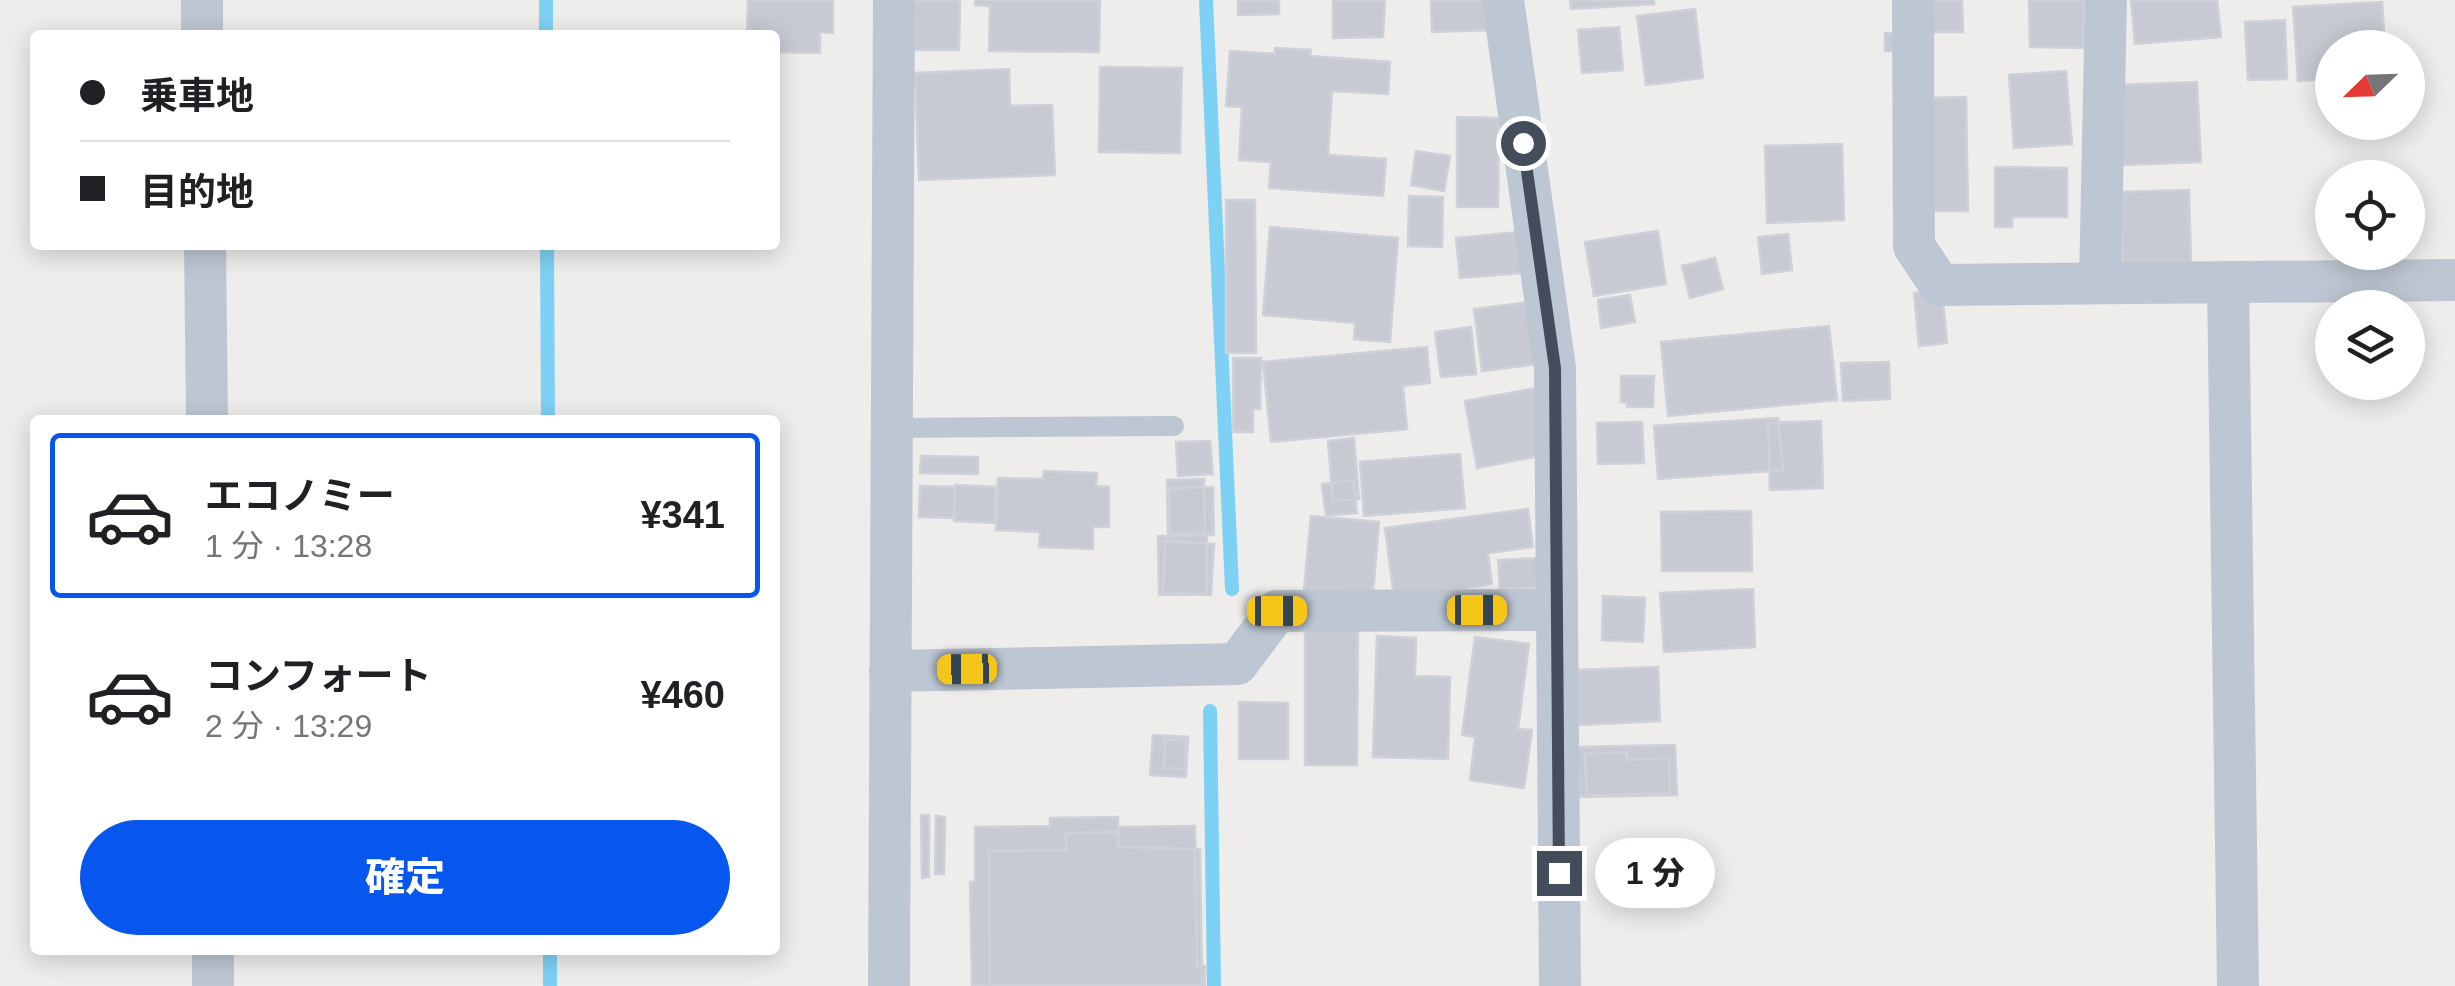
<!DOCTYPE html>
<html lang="ja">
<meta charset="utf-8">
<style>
:root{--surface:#fff;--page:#f6f6f6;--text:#202124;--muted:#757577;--line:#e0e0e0;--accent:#0757ee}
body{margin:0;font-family:Arial,"Noto Sans JP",sans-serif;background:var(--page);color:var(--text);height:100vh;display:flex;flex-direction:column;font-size:38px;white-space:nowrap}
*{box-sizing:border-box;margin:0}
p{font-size:32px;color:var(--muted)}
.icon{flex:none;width:55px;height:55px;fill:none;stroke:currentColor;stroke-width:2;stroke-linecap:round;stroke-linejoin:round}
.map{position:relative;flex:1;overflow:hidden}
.sheet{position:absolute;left:30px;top:415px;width:750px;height:540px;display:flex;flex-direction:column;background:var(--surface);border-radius:10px;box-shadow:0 5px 25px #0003}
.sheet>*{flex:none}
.guide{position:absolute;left:30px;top:30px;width:750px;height:220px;border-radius:10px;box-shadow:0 5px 25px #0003;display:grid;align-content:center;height:220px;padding:0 50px;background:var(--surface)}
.needle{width:65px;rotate:247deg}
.controls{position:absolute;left:2315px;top:30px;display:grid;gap:20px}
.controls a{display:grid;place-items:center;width:110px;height:110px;border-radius:50%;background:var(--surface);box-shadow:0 5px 25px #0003;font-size:50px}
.end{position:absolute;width:45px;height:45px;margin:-22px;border:12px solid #434d5b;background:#fff;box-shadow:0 0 0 5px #fff}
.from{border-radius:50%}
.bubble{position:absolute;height:70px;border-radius:35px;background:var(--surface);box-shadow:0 5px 25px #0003;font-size:32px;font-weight:800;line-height:70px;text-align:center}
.car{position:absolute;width:30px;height:60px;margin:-30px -15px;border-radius:12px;box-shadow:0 0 8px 2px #0007;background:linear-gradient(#f5c518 24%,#345 0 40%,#f5c518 0 76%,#345 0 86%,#f5c518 0)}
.guide b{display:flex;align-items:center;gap:35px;height:95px;font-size:38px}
.guide b+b{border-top:2px solid var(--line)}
.guide i{width:25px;height:25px;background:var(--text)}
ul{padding:18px 0 0;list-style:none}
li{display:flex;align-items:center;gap:30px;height:165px;margin:0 20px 15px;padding:0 30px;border:5px solid transparent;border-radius:10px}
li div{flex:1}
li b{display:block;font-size:38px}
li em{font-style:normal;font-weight:800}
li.active{border-color:var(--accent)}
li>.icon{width:90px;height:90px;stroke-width:1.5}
.button{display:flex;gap:20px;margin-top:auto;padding:20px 50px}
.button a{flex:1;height:115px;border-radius:60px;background:var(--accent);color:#fff;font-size:40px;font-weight:800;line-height:115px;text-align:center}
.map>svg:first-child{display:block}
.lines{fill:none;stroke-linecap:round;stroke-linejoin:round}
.stream{stroke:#7dd1f4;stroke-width:14}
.building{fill:#c7cad3;stroke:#cfd1d9;stroke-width:2.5}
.service{stroke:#bdc7d3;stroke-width:20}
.minor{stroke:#bdc7d3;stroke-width:42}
.route{stroke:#434d5b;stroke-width:12}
</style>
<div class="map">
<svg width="2455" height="986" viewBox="0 0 2455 986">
<rect width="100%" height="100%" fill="#efecec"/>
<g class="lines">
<path class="stream" d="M 546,0 L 546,35
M 1206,0 L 1232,589
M 547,245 L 548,420
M 1210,711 L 1214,986
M 550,950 L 550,986"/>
</g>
<path class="building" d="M 748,0 L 833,0 L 833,33 L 820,32 L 820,53 L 775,52 L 775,35 L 747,35 Z
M 909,0 L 960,0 L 959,50 L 908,50 Z
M 975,0 L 1100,0 L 1099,52 L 989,51 L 990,6 L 975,5 Z
M 1238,0 L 1279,0 L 1279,14 L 1238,15 Z
M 1333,0 L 1385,0 L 1383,37 L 1333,38 Z
M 1431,0 L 1491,0 L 1492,30 L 1432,32 Z
M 1570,0 L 1654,0 L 1654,4 L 1571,9 Z
M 1925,0 L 1962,0 L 1963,32 L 1925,32 Z
M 2029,0 L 2084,0 L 2084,48 L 2030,47 Z
M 2131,0 L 2217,0 L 2221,37 L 2135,44 Z
M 2382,2 L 2385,48 L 2332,48 L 2332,79 L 2298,81 L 2293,7 Z
M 1695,9 L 1703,78 L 1646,85 L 1637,16 Z
M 2285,20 L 2287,79 L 2248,80 L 2245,22 Z
M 1619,27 L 1623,70 L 1582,73 L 1578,30 Z
M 1885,33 L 1893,33 L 1893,51 L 1885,51 Z
M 1275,48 L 1311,50 L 1310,56 L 1390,62 L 1388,94 L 1332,91 L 1328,155 L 1386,159 L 1383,196 L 1269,188 L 1271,162 L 1239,160 L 1242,107 L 1226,106 L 1230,51 L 1275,54 Z
M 1100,67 L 1182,68 L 1180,153 L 1099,152 Z
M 1009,69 L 1010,106 L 1052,105 L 1055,175 L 919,180 L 915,73 Z
M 2066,71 L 2072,144 L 2014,148 L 2009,75 Z
M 2197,82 L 2201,162 L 2122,165 L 2118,85 Z
M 1966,97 L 1968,211 L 1931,211 L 1929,98 Z
M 1457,117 L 1499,118 L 1498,207 L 1457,207 Z
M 1842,144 L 1844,220 L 1767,223 L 1765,146 Z
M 1416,151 L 1450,156 L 1444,191 L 1411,185 Z
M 1995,167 L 2067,168 L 2067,217 L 2012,217 L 2012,227 L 1995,227 Z
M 2189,190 L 2191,262 L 2123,265 L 2120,192 Z
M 1409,196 L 1443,197 L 1442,247 L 1408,246 Z
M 1226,200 L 1255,200 L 1256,353 L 1226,353 Z
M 1270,227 L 1398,238 L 1390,342 L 1354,339 L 1355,323 L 1263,315 Z
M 1658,231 L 1666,284 L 1594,296 L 1585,242 Z
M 1518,232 L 1522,273 L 1460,278 L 1456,238 Z
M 1788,234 L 1792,270 L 1762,274 L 1758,237 Z
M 1715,258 L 1723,289 L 1690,298 L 1682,266 Z
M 1942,291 L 1947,343 L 1919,346 L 1914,293 Z
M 1630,295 L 1635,322 L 1601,328 L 1598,300 Z
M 1537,301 L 1545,363 L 1482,371 L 1474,309 Z
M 1829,326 L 1837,400 L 1668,416 L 1661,342 Z
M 1471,327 L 1476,374 L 1441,377 L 1435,332 Z
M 1427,347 L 1430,383 L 1403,386 L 1407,429 L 1271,442 L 1263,362 Z
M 1233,358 L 1261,358 L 1260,409 L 1253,409 L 1253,432 L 1233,432 Z
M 1889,362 L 1890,399 L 1843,401 L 1841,363 Z
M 1621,376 L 1654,376 L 1653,407 L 1627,407 L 1627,403 L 1621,402 Z
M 1537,388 L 1549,454 L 1477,468 L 1465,401 Z
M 1778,418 L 1783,470 L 1658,479 L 1654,426 Z
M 1821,421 L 1823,488 L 1770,490 L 1768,423 Z
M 1642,422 L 1644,463 L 1598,464 L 1597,423 Z
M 1354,438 L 1359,499 L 1333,501 L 1328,441 Z
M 1210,441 L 1213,474 L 1178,476 L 1176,442 Z
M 1460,454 L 1465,508 L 1364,516 L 1360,462 Z
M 921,456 L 978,457 L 978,474 L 920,473 Z
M 1044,471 L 1097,473 L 1096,486 L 1109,487 L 1109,527 L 1093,527 L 1093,549 L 1039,547 L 1040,532 L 996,530 L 998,478 L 1043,479 Z
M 1204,479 L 1205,532 L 1168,533 L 1167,480 Z
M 1353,480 L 1357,513 L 1326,516 L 1322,484 Z
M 955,485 L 996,487 L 996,523 L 954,521 Z
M 920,486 L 955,487 L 954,518 L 919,517 Z
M 1213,487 L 1214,535 L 1169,535 L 1169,488 Z
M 1528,509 L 1533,547 L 1488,553 L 1492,584 L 1394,597 L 1385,528 Z
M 1751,511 L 1752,571 L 1662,571 L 1661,512 Z
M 1311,516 L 1379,522 L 1372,606 L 1303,600 Z
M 1207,535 L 1207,594 L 1159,595 L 1158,536 Z
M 1165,541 L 1214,544 L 1211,595 L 1163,593 Z
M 1540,558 L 1542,587 L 1500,589 L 1498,560 Z
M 1753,589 L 1755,647 L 1664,652 L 1660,593 Z
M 1603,596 L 1645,598 L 1643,642 L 1602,640 Z
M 1305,627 L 1358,628 L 1357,765 L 1305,765 Z
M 1377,636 L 1416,638 L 1415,676 L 1450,677 L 1448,759 L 1373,757 Z
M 1475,637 L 1529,644 L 1518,729 L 1532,730 L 1524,788 L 1470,780 L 1475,737 L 1462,735 Z
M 1658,667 L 1660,721 L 1579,725 L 1577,670 Z
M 1239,702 L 1288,703 L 1288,759 L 1239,759 Z
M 1153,735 L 1188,737 L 1186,777 L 1150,775 Z
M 1165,740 L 1186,740 L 1186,769 L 1164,768 Z
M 1675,745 L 1677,795 L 1579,797 L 1577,747 Z
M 1627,752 L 1627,760 L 1669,758 L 1670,793 L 1587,796 L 1585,754 Z
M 921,815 L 929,815 L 929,877 L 922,878 Z
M 936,816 L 945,817 L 944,874 L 935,874 Z
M 1118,817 L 1118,827 L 1195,826 L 1197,967 L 1205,966 L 1205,986 L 972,986 L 970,882 L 975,882 L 975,827 L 1050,826 L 1050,818 Z
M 1118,817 L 1118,827 L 1195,826 L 1197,967 L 1205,966 L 1205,986 L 972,986 L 970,882 L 975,882 L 975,827 L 1050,826 L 1050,818 Z
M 1118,832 L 1118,847 L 1200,849 L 1202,986 L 990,986 L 989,851 L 1066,850 L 1066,833 Z"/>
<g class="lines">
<path class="service" d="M 892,428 L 1174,426"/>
<path class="minor" d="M 202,0 L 202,35
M 1503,0 L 1555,368 L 1560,986
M 1913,0 L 1914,246 L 1940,285 L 2455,280
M 205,245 L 207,420
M 2228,282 L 2238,986
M 2100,283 L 2106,0
M 890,671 L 1237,664 L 1277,611 L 1557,610
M 213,950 L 213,986
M 889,986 L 894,0"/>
</g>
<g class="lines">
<path class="route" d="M 1523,143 L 1555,368 L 1559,873"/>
</g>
</svg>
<div class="controls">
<a><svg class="needle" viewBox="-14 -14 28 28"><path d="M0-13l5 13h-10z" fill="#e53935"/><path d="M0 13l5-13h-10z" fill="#757577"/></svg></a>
<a><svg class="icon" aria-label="locate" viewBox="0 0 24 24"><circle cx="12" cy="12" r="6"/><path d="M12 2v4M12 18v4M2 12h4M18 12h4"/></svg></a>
<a><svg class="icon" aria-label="layers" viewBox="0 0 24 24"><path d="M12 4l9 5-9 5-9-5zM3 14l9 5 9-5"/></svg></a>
</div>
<i class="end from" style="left:1523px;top:143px"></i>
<i class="end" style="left:1559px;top:873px"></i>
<div class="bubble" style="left:1595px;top:838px;width:120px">1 分</div>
<i class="car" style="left:1477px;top:610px;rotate:90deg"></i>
<i class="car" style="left:1277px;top:611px;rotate:90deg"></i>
<i class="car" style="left:967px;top:669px;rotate:269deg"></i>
<div class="guide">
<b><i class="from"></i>乗車地</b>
<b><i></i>目的地</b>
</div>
<section class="sheet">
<ul>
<li class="active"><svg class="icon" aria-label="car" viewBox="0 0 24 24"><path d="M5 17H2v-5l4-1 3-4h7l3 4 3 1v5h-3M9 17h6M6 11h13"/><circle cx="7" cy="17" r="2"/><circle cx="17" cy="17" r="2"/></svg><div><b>エコノミー</b><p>1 分 · 13:28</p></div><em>¥341</em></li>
<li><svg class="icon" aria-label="car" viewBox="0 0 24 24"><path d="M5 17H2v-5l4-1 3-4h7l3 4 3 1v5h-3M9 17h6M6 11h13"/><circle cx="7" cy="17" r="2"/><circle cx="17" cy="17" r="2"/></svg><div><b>コンフォート</b><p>2 分 · 13:29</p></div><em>¥460</em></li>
</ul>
<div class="button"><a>確定</a></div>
</section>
</div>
